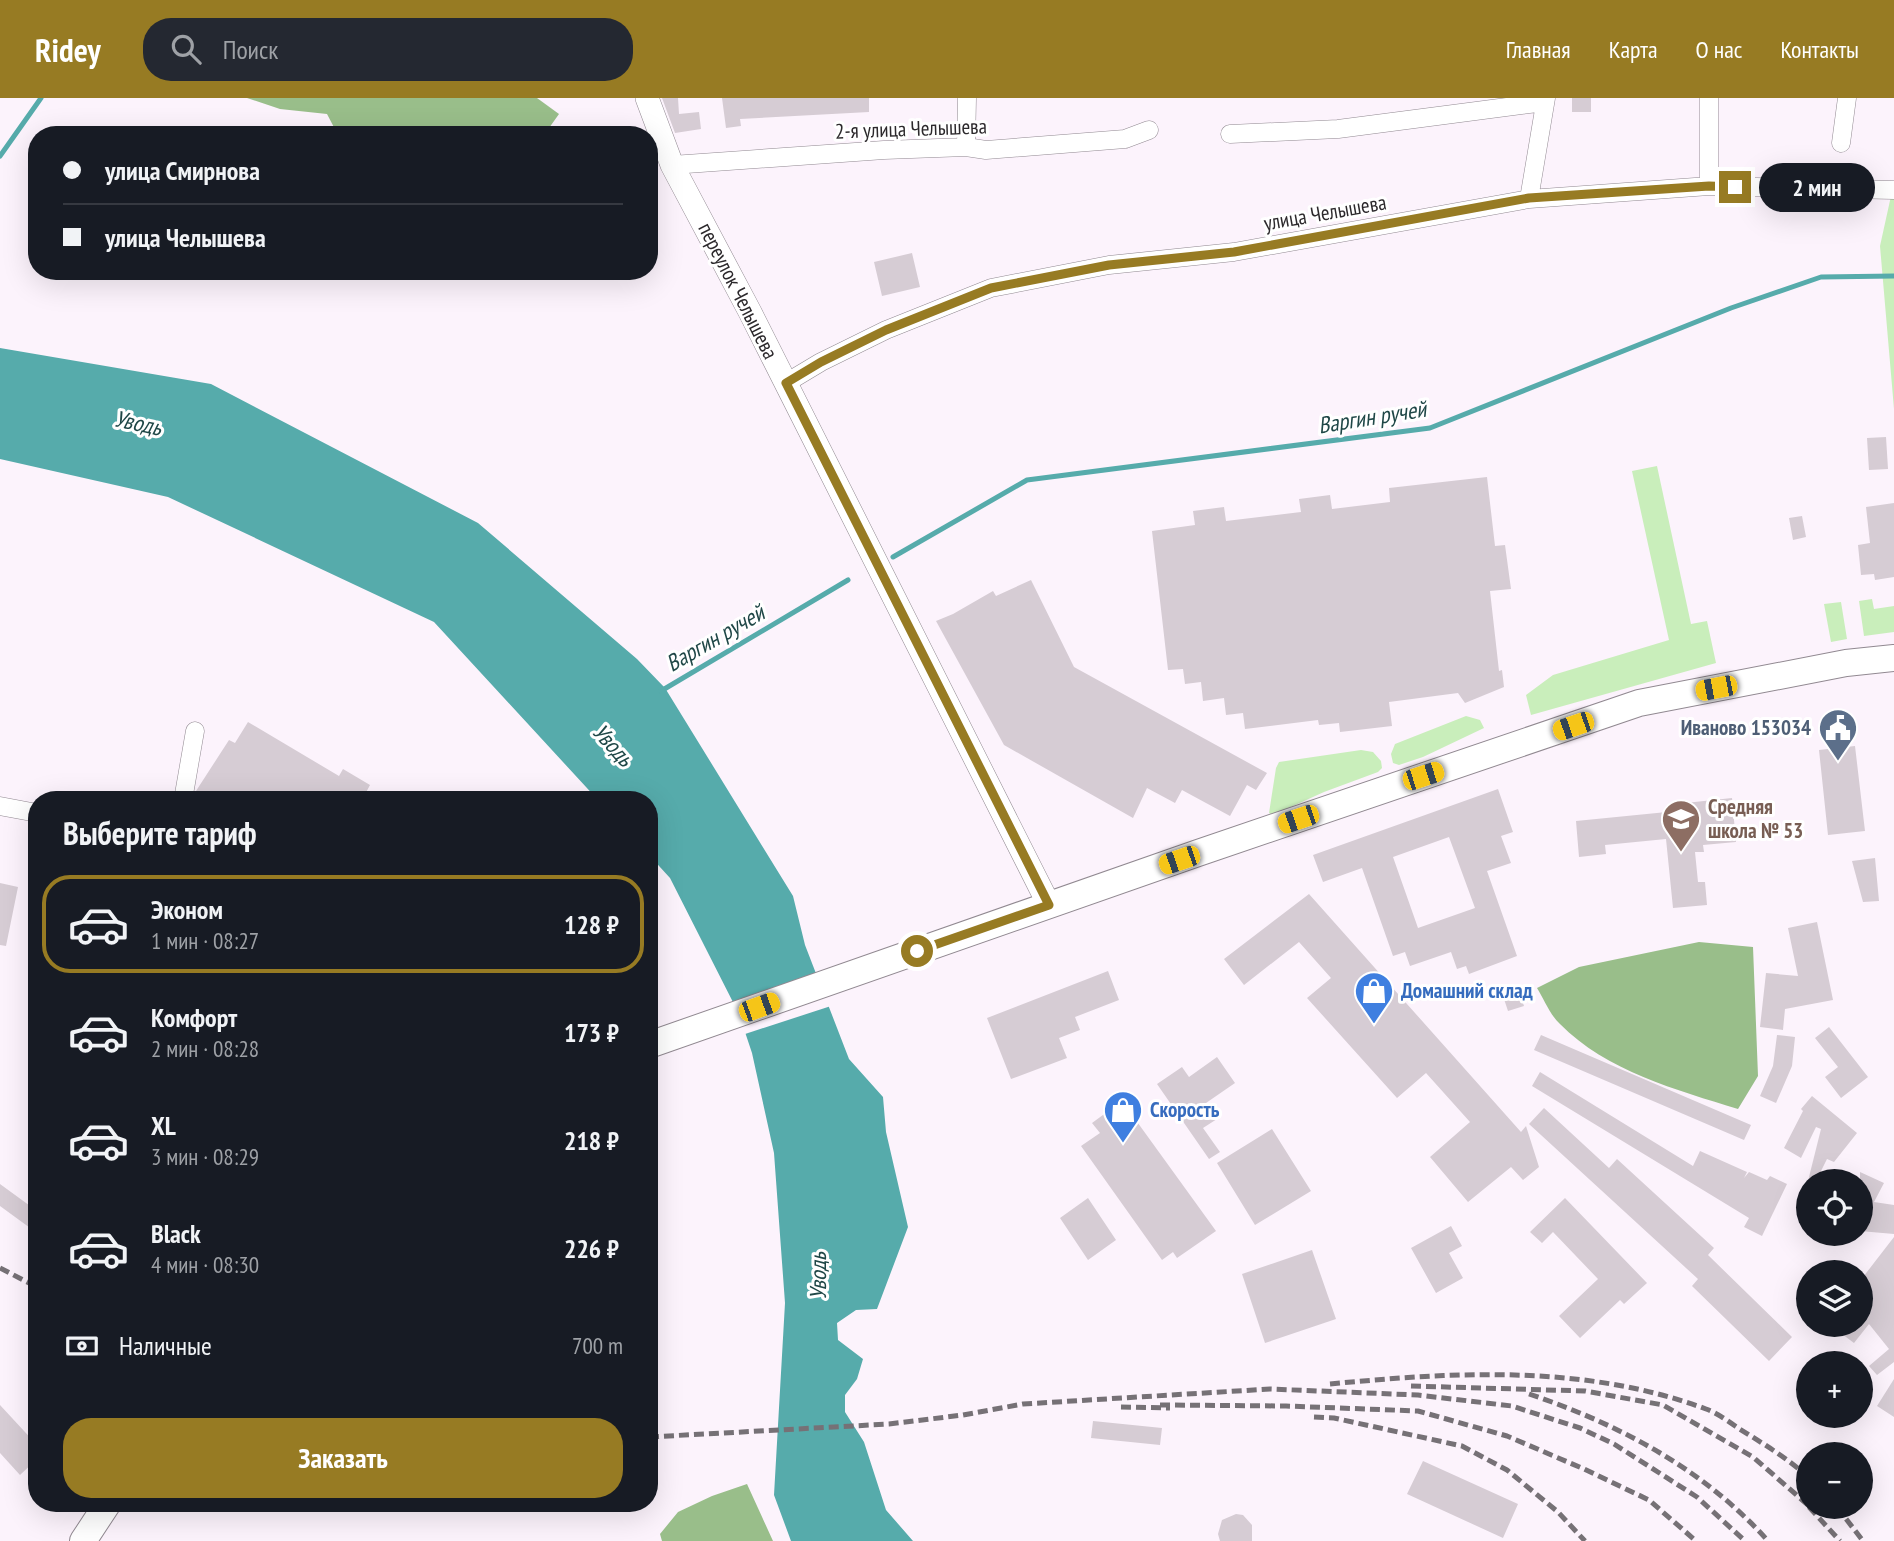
<!DOCTYPE html>
<html lang="ru">
<meta charset="utf-8">
<style>
:root{--surface:#171b24;--page:#242831;--text:#f1f3f6;--muted:#9ea1a6;--line:#363941;--accent:#977b23}
body{margin:0;font-family:"PT Sans Narrow",sans-serif;background:var(--page);color:var(--text);height:100vh;display:flex;flex-direction:column;font-size:26px;white-space:nowrap}
*{box-sizing:border-box;margin:0}
p{font-size:23px;color:var(--muted)}
.icon{flex:none;width:38px;height:38px;fill:none;stroke:currentColor;stroke-width:2;stroke-linecap:round;stroke-linejoin:round}
.map{position:relative;flex:1;overflow:hidden}
.sheet{position:absolute;left:28px;top:693px;width:630px;height:721px;display:flex;flex-direction:column;background:var(--surface);border-radius:28px;box-shadow:0 7px 28px #0002}
.sheet>*{flex:none}
.top-card{position:absolute;left:28px;top:28px;width:630px;height:154px;border-radius:28px;box-shadow:0 7px 28px #0002;display:grid;align-content:center;height:154px;padding:0 35px;background:var(--surface)}
.fabs{position:absolute;left:1796px;top:1071px;display:grid;gap:14px}
.fabs a{display:grid;place-items:center;width:77px;height:77px;border-radius:50%;background:var(--surface);box-shadow:0 7px 28px #0002;font-size:35px}
.end{position:absolute;width:32px;height:32px;margin:-16px;border:9px solid #977b23;background:#fff;box-shadow:0 0 0 4px #fff}
.from{border-radius:50%}
.bubble{position:absolute;height:49px;border-radius:24px;background:var(--surface);box-shadow:0 7px 28px #0002;font-size:23px;font-weight:600;line-height:49px;text-align:center}
.car{position:absolute;width:21px;height:42px;margin:-21px -10px;border-radius:9px;box-shadow:0 0 5px 2px #0007;background:linear-gradient(#f5c518 24%,#345 0 40%,#f5c518 0 76%,#345 0 86%,#f5c518 0)}
.top-card b{display:flex;align-items:center;gap:24px;height:66px;font-size:26px}
.top-card b+b{border-top:2px solid var(--line)}
.top-card i{width:18px;height:18px;background:var(--text)}
ul{padding:0;list-style:none}
li{display:flex;align-items:center;gap:21px;height:98px;margin:0 14px 10px;padding:0 21px;border:4px solid transparent;border-radius:28px}
li div{flex:1}
li b{display:block;font-size:26px}
li em{font-style:normal;font-weight:600}
li.current{border-color:var(--accent)}
li>.icon{width:63px;height:63px;stroke-width:1.5}
h2{padding:0 35px;font-size:32px;line-height:84px}
.pay{display:flex;align-items:center;gap:18px;height:77px;padding:0 35px;font-size:26px}
.pay p{margin-inline-start:auto}
.action{display:flex;gap:14px;margin-top:auto;padding:14px 35px}
.action a{flex:1;height:80px;border-radius:28px;background:var(--accent);color:#fff;font-size:28px;font-weight:600;line-height:80px;text-align:center}
header{display:flex;align-items:center;gap:42px;box-sizing:border-box;height:98px;padding:0 35px;background:var(--accent);color:#fff}
header strong{font-size:33px}
nav{display:flex;gap:38px;margin-inline-start:auto;font-size:24px}
.search{width:490px;height:63px;background:var(--page);display:flex;align-items:center;gap:18px;box-sizing:border-box;padding:0 24px;border-radius:28px;color:var(--muted);font-size:26px}
.map>svg:first-child{display:block}
.green{fill:#c9eebb}
.forest{fill:#99be8a}
.water{fill:#56abab}
.pier{fill:#fcf3fc}
.lines{fill:none;stroke-linecap:round;stroke-linejoin:round}
.stream{stroke:#56abab;stroke-width:5}
.building{fill:#d6ccd4;fill-rule:evenodd}
.minor-casing{stroke:#918991;stroke-width:19}
.tertiary-casing{stroke:#918991;stroke-width:24}
.secondary-casing{stroke:#918991;stroke-width:28}
.minor{stroke:#fff;stroke-width:18}
.tertiary{stroke:#fff;stroke-width:23}
.secondary{stroke:#fff;stroke-width:26}
.rail{stroke:#767176;stroke-width:5;stroke-dasharray:10 5;stroke-linecap:butt}
.route{stroke:#977b23;stroke-width:9}
.labels{text-anchor:middle;stroke-width:6;stroke-linejoin:round;paint-order:stroke}
.street-label{font-size:21px;fill:#2c292c;stroke:#fff}
.service-label{font-size:21px;font-weight:bold;fill:#4e5e75;stroke:#fff;text-anchor:end}
.education-label{font-size:21px;font-weight:bold;fill:#785e54;stroke:#fff;text-anchor:start}
.shop-label{font-size:21px;font-weight:bold;fill:#366cbe;stroke:#fff;text-anchor:start}
.water-label{font-size:23px;font-style:italic;fill:#1f4747;stroke:#fff}
</style>
<header>
<strong>Ridey</strong>
<div class="search"><svg class="icon" aria-label="search" viewBox="0 0 24 24"><circle cx="10" cy="10" r="6"/><path d="M15 15l6 6"/></svg>Поиск</div>
<nav><a>Главная</a><a>Карта</a><a>О нас</a><a>Контакты</a></nav>
</header>
<div class="map">
<svg width="1894" height="1443" viewBox="0 0 1894 1443">
<rect width="100%" height="100%" fill="#fcf3fc"/>
<path class="green" d="M 1891,98 L 1894,98 L 1894,311 L 1880,148 Z
M 1657,368 L 1691,526 L 1707,523 L 1716,565 L 1531,617 L 1526,597 L 1553,577 L 1669,542 L 1632,373 Z
M 1872,501 L 1874,511 L 1894,508 L 1894,534 L 1864,538 L 1859,503 Z
M 1841,504 L 1847,541 L 1831,544 L 1824,506 Z
M 1466,618 L 1480,622 L 1484,630 L 1423,659 L 1399,667 L 1393,665 L 1391,656 L 1395,646 Z
M 1361,652 L 1373,654 L 1381,663 L 1382,670 L 1378,674 L 1324,694 L 1273,717 L 1269,715 L 1276,670 L 1279,664 Z"/>
<path class="forest" d="M 247,0 L 537,0 L 559,16 L 544,37 L 338,37 L 327,16 L 280,11 Z
M 1699,844 L 1753,849 L 1758,978 L 1738,1011 C 1677,992 1606,973 1560,926 C 1550,917 1544,901 1537,890 L 1579,869 Z
M 747,1386 L 773,1443 L 662,1443 L 660,1436 L 678,1414 L 712,1398 Z"/>
<path class="water" d="M 0,250 L 211,286 L 478,425 L 637,561 L 665,590 L 793,798 L 805,847 L 849,961 L 883,999 L 886,1034 L 908,1129 L 877,1211 L 856,1212 L 837,1225 L 838,1242 L 863,1261 L 857,1281 L 845,1297 L 845,1314 L 864,1344 L 886,1412 L 913,1443 L 791,1443 L 774,1397 L 785,1205 L 774,1055 L 752,955 L 739,916 L 670,780 L 649,757 L 649,702 L 598,702 L 434,524 L 168,399 L 0,361 Z"/>
<path class="pier" d="M 819,875 L 831,908 L 742,937 L 736,917 Z"/>
<g class="lines">
<path class="stream" d="M 0,58 L 41,0
M 893,459 L 1027,382 L 1430,330 L 1731,210 L 1821,179 L 1894,178
M 661,593 L 848,482"/>
</g>
<path class="building" d="M 662,0 L 678,0 L 679,16 L 699,14 L 701,31 L 675,35 Z
M 722,0 L 869,0 L 869,14 L 740,21 L 741,28 L 726,30 Z
M 1572,0 L 1591,0 L 1591,14 L 1572,14 Z
M 912,155 L 920,189 L 882,198 L 874,164 Z
M 1886,339 L 1888,371 L 1869,372 L 1867,340 Z
M 1487,379 L 1495,448 L 1505,447 L 1511,491 L 1490,493 L 1499,573 L 1502,572 L 1504,589 L 1465,605 L 1458,595 L 1389,604 L 1392,628 L 1340,634 L 1339,625 L 1319,627 L 1318,622 L 1245,631 L 1243,615 L 1226,617 L 1224,600 L 1203,603 L 1201,584 L 1185,586 L 1183,571 L 1168,572 L 1152,433 L 1195,427 L 1193,413 L 1224,409 L 1226,423 L 1301,414 L 1299,401 L 1330,397 L 1332,411 L 1390,404 L 1389,390 Z
M 1894,405 L 1894,479 L 1875,482 L 1874,476 L 1861,477 L 1858,447 L 1870,445 L 1866,409 Z
M 1802,418 L 1806,439 L 1793,442 L 1789,420 Z
M 1031,482 L 1074,569 L 1267,675 L 1256,692 L 1247,687 L 1230,718 L 1182,692 L 1175,705 L 1147,690 L 1133,720 L 1004,647 L 936,523 L 953,516 L 993,493 L 996,498 Z
M 248,624 L 339,678 L 343,671 L 370,687 L 362,702 L 211,702 L 196,693 L 229,642 L 235,645 Z
M 1855,648 L 1865,733 L 1828,737 L 1819,652 Z
M 1498,691 L 1513,734 L 1501,738 L 1511,765 L 1487,773 L 1517,858 L 1469,876 L 1466,868 L 1457,871 L 1451,854 L 1410,868 L 1405,854 L 1393,858 L 1362,770 L 1323,784 L 1313,757 ZM 1449,739 L 1475,810 L 1418,830 L 1393,759 Z
M 1732,700 L 1736,744 L 1703,747 L 1704,754 L 1695,754 L 1698,784 L 1705,784 L 1707,807 L 1673,810 L 1666,741 L 1605,747 L 1606,756 L 1579,759 L 1576,723 L 1677,713 L 1676,706 Z
M 1875,760 L 1879,803 L 1863,804 L 1852,763 Z
M 0,785 L 18,789 L 6,848 L 0,847 Z
M 1309,796 L 1521,1034 L 1526,1028 L 1539,1069 L 1523,1082 L 1511,1069 L 1468,1104 L 1430,1059 L 1470,1024 L 1426,975 L 1397,1000 L 1307,900 L 1331,880 L 1299,844 L 1244,887 L 1224,861 Z
M 1817,824 L 1833,902 L 1785,911 L 1783,932 L 1760,929 L 1766,875 L 1798,878 L 1788,830 Z
M 1108,873 L 1119,902 L 1075,919 L 1080,932 L 1059,940 L 1067,960 L 1011,981 L 987,920 Z
M 1519,893 L 1524,908 L 1508,913 L 1503,898 Z
M 1829,929 L 1868,979 L 1841,1000 L 1825,979 L 1838,969 L 1815,940 Z
M 1541,937 L 1751,1027 L 1744,1042 L 1534,952 Z
M 1777,937 L 1795,939 L 1792,968 L 1776,1005 L 1760,998 L 1773,968 Z
M 1217,959 L 1235,985 L 1206,1005 L 1217,1021 L 1203,1030 L 1220,1054 L 1209,1061 L 1157,986 L 1182,969 L 1189,979 Z
M 1540,974 L 1693,1068 L 1700,1053 L 1747,1074 L 1744,1080 L 1749,1074 L 1767,1082 L 1770,1078 L 1787,1086 L 1762,1138 L 1744,1129 L 1749,1120 L 1532,988 Z
M 1812,998 L 1857,1035 L 1834,1064 L 1827,1061 L 1816,1083 L 1808,1083 L 1821,1031 L 1816,1029 L 1801,1060 L 1784,1050 L 1803,1013 L 1801,1011 Z
M 1122,1003 L 1216,1133 L 1177,1160 L 1173,1154 L 1162,1162 L 1081,1048 L 1100,1035 L 1092,1025 Z
M 1544,1010 L 1609,1070 L 1617,1061 L 1714,1150 L 1708,1157 L 1792,1239 L 1769,1263 L 1692,1188 L 1698,1181 L 1529,1026 Z
M 1272,1031 L 1311,1093 L 1255,1127 L 1217,1065 Z
M 1860,1074 L 1884,1085 L 1874,1104 L 1894,1107 L 1894,1136 L 1860,1133 Z
M 0,1086 L 37,1113 L 37,1135 L 0,1108 Z
M 1088,1100 L 1116,1142 L 1088,1162 L 1060,1120 Z
M 1565,1100 L 1647,1185 L 1624,1206 L 1620,1202 L 1580,1240 L 1559,1218 L 1598,1181 L 1553,1134 L 1542,1145 L 1530,1134 Z
M 1451,1128 L 1462,1148 L 1449,1155 L 1463,1180 L 1436,1195 L 1411,1150 Z
M 1894,1139 L 1894,1264 L 1877,1277 L 1869,1268 L 1889,1251 L 1869,1226 L 1854,1245 L 1830,1227 L 1860,1227 L 1860,1183 Z
M 1312,1152 L 1336,1221 L 1265,1245 L 1242,1176 Z
M 1894,1281 L 1894,1319 L 1877,1308 Z
M 0,1307 L 37,1347 L 37,1361 L 20,1377 L 0,1355 Z
M 1093,1323 L 1162,1330 L 1160,1347 L 1091,1340 Z
M 1423,1363 L 1518,1406 L 1503,1440 L 1407,1396 Z
M 1236,1416 L 1243,1417 L 1252,1427 L 1252,1443 L 1220,1443 L 1218,1436 L 1222,1422 Z"/>
<g class="lines">
<g class="minor-casing">
<path id="minor" d="M 1709,0 L 1709,88
M 1230,36 L 1338,31 L 1545,4
M 1841,45 L 1847,0
M 966,49 L 967,0
M 672,67 L 884,52 L 966,49 L 986,52 L 1125,41 L 1149,32
M 1529,101 L 1546,0
M 786,285 L 821,264 L 886,232 L 991,190 L 1109,167 L 1234,154 L 1529,101 L 1709,88 L 1894,92
M 183,702 L 195,633
M 0,708 L 37,715"/>
</g>
<g class="tertiary-casing">
<path id="tertiary" d="M 647,0 L 672,67 L 750,214 L 1049,807"/>
</g>
<g class="secondary-casing">
<path id="secondary" d="M 649,947 L 1198,755 L 1639,605 L 1846,565 L 1894,560
M 83,1443 L 108,1405"/>
</g>
<use href="#minor" class="minor"/>
<use href="#tertiary" class="tertiary"/>
<use href="#secondary" class="secondary"/>
<path class="rail" d="M 0,1170 L 37,1189
M 1330,1286 C 1455,1274 1585,1266 1706,1311 C 1717,1315 1728,1323 1738,1330 C 1762,1345 1786,1359 1808,1379
M 1411,1288 L 1585,1293 L 1663,1307 L 1753,1359 L 1808,1407
M 1529,1296 C 1619,1326 1705,1372 1768,1443
M 1160,1307 L 1286,1308 L 1418,1313 L 1507,1338 L 1584,1371 L 1649,1402 L 1696,1443
M 1121,1309 L 1170,1310
M 1314,1319 L 1334,1320 L 1462,1348 L 1507,1372 L 1558,1414 L 1585,1443
M 649,1339 L 889,1326 L 963,1317 L 1023,1306 L 1270,1291 L 1418,1297 L 1512,1308 L 1580,1330 L 1614,1346 L 1697,1399 L 1745,1443
M 1809,1409 L 1840,1443
M 1837,1409 L 1863,1443"/>
</g>
<g class="lines">
<path class="route" d="M 917,853 L 1049,807 L 786,285 L 821,264 L 886,232 L 991,190 L 1109,167 L 1234,154 L 1529,100 L 1709,88 L 1735,89"/>
</g>
<defs>
<g id="civic-pin" transform="scale(2.0125)"><path d="M0 17L-7.5 6A9.5 9.5 0 1 1 7.5 6Z" fill="#5c6f8a" stroke="#fff"/><path d="M-.6-6.5H3V-4.5H.6V-3L4-1V1h2V6H-6V1h2V-1L-.6-3ZM-1.2 2.5V6h2.4V2.5Z" fill="#fff"/></g>
<g id="school-pin" transform="scale(2.0125)"><path d="M0 17L-7.5 6A9.5 9.5 0 1 1 7.5 6Z" fill="#8d6e63" stroke="#fff"/><path d="M0-5L7-2L0 1L-7-2ZM-4 1L0 2.5L4 1V4Q0 6-4 4Z" fill="#fff"/></g>
<g id="shop-pin" transform="scale(2.0125)"><path d="M0 17L-7.5 6A9.5 9.5 0 1 1 7.5 6Z" fill="#3f7fe0" stroke="#fff"/><path d="M-5-2.5h2.3a2.7 3.5 0 0 1 5.4 0H5L5.5 6h-11ZM-1.5-2.5h3a1.5 2.3 0 0 0-3 0Z" fill="#fff"/></g>
</defs>
<g fill-rule="evenodd">
<use href="#civic-pin" x="1838" y="630"/>
<use href="#school-pin" x="1681" y="721"/>
<use href="#shop-pin" x="1374" y="893"/>
<use href="#shop-pin" x="1123" y="1012"/>
</g>
<g class="labels">
<g class="street-label">
<text transform="translate(911 31) rotate(-2)" y="7">2-я улица Челышева</text>
<text transform="translate(1325 115) rotate(-10)" y="7">улица Челышева</text>
<text transform="translate(738 193) rotate(63)" y="7">переулок Челышева</text>
</g>
<g class="service-label">
<text x="1811" y="637">Иваново 153034</text>
</g>
<g class="education-label">
<text x="1708" y="716">Средняя<tspan x="1708" dy="24">школа № 53</tspan></text>
</g>
<g class="shop-label">
<text x="1401" y="900">Домашний склад</text>
<text x="1150" y="1019">Скорость</text>
</g>
<g class="water-label">
<text transform="translate(1372 319) rotate(-9)" y="8">Варгин ручей</text>
<text transform="translate(138 325) rotate(12)" y="8">Уводь</text>
<text transform="translate(715 540) rotate(-30)" y="8">Варгин ручей</text>
<text transform="translate(613 647) rotate(48)" y="8">Уводь</text>
<text transform="translate(818 1178) rotate(-90)" y="8">Уводь</text>
</g>
</g>
</svg>
<div class="fabs">
<a><svg class="icon" aria-label="locate" viewBox="0 0 24 24"><circle cx="12" cy="12" r="6"/><path d="M12 2v4M12 18v4M2 12h4M18 12h4"/></svg></a>
<a><svg class="icon" aria-label="layers" viewBox="0 0 24 24"><path d="M12 4l9 5-9 5-9-5zM3 14l9 5 9-5"/></svg></a>
<a>+</a>
<a>−</a>
</div>
<i class="end from" style="left:917px;top:853px"></i>
<i class="end" style="left:1735px;top:89px"></i>
<div class="bubble" style="left:1759px;top:65px;width:116px">2 мин</div>
<i class="car" style="left:1716px;top:590px;rotate:259deg"></i>
<i class="car" style="left:1573px;top:628px;rotate:251deg"></i>
<i class="car" style="left:1423px;top:678px;rotate:72deg"></i>
<i class="car" style="left:1298px;top:721px;rotate:251deg"></i>
<i class="car" style="left:1179px;top:762px;rotate:251deg"></i>
<i class="car" style="left:759px;top:909px;rotate:70deg"></i>
<div class="top-card">
<b><i class="from"></i>улица Смирнова</b>
<b><i></i>улица Челышева</b>
</div>
<section class="sheet">
<h2>Выберите тариф</h2>
<ul>
<li class="current"><svg class="icon" aria-label="car" viewBox="0 0 24 24"><path d="M5 17H2v-5l4-1 3-4h7l3 4 3 1v5h-3M9 17h6M6 11h13"/><circle cx="7" cy="17" r="2"/><circle cx="17" cy="17" r="2"/></svg><div><b>Эконом</b><p>1 мин · 08:27</p></div><em>128 ₽</em></li>
<li><svg class="icon" aria-label="car" viewBox="0 0 24 24"><path d="M5 17H2v-5l4-1 3-4h7l3 4 3 1v5h-3M9 17h6M6 11h13"/><circle cx="7" cy="17" r="2"/><circle cx="17" cy="17" r="2"/></svg><div><b>Комфорт</b><p>2 мин · 08:28</p></div><em>173 ₽</em></li>
<li><svg class="icon" aria-label="car" viewBox="0 0 24 24"><path d="M5 17H2v-5l4-1 3-4h7l3 4 3 1v5h-3M9 17h6M6 11h13"/><circle cx="7" cy="17" r="2"/><circle cx="17" cy="17" r="2"/></svg><div><b>XL</b><p>3 мин · 08:29</p></div><em>218 ₽</em></li>
<li><svg class="icon" aria-label="car" viewBox="0 0 24 24"><path d="M5 17H2v-5l4-1 3-4h7l3 4 3 1v5h-3M9 17h6M6 11h13"/><circle cx="7" cy="17" r="2"/><circle cx="17" cy="17" r="2"/></svg><div><b>Black</b><p>4 мин · 08:30</p></div><em>226 ₽</em></li>
</ul>
<div class="pay"><svg class="icon" aria-label="cash" viewBox="0 0 24 24"><path d="M3 7h18v10H3z"/><circle cx="12" cy="12" r="2"/></svg>Наличные<p>700 m</p></div>
<div class="action"><a>Заказать</a></div>
</section>
</div>
